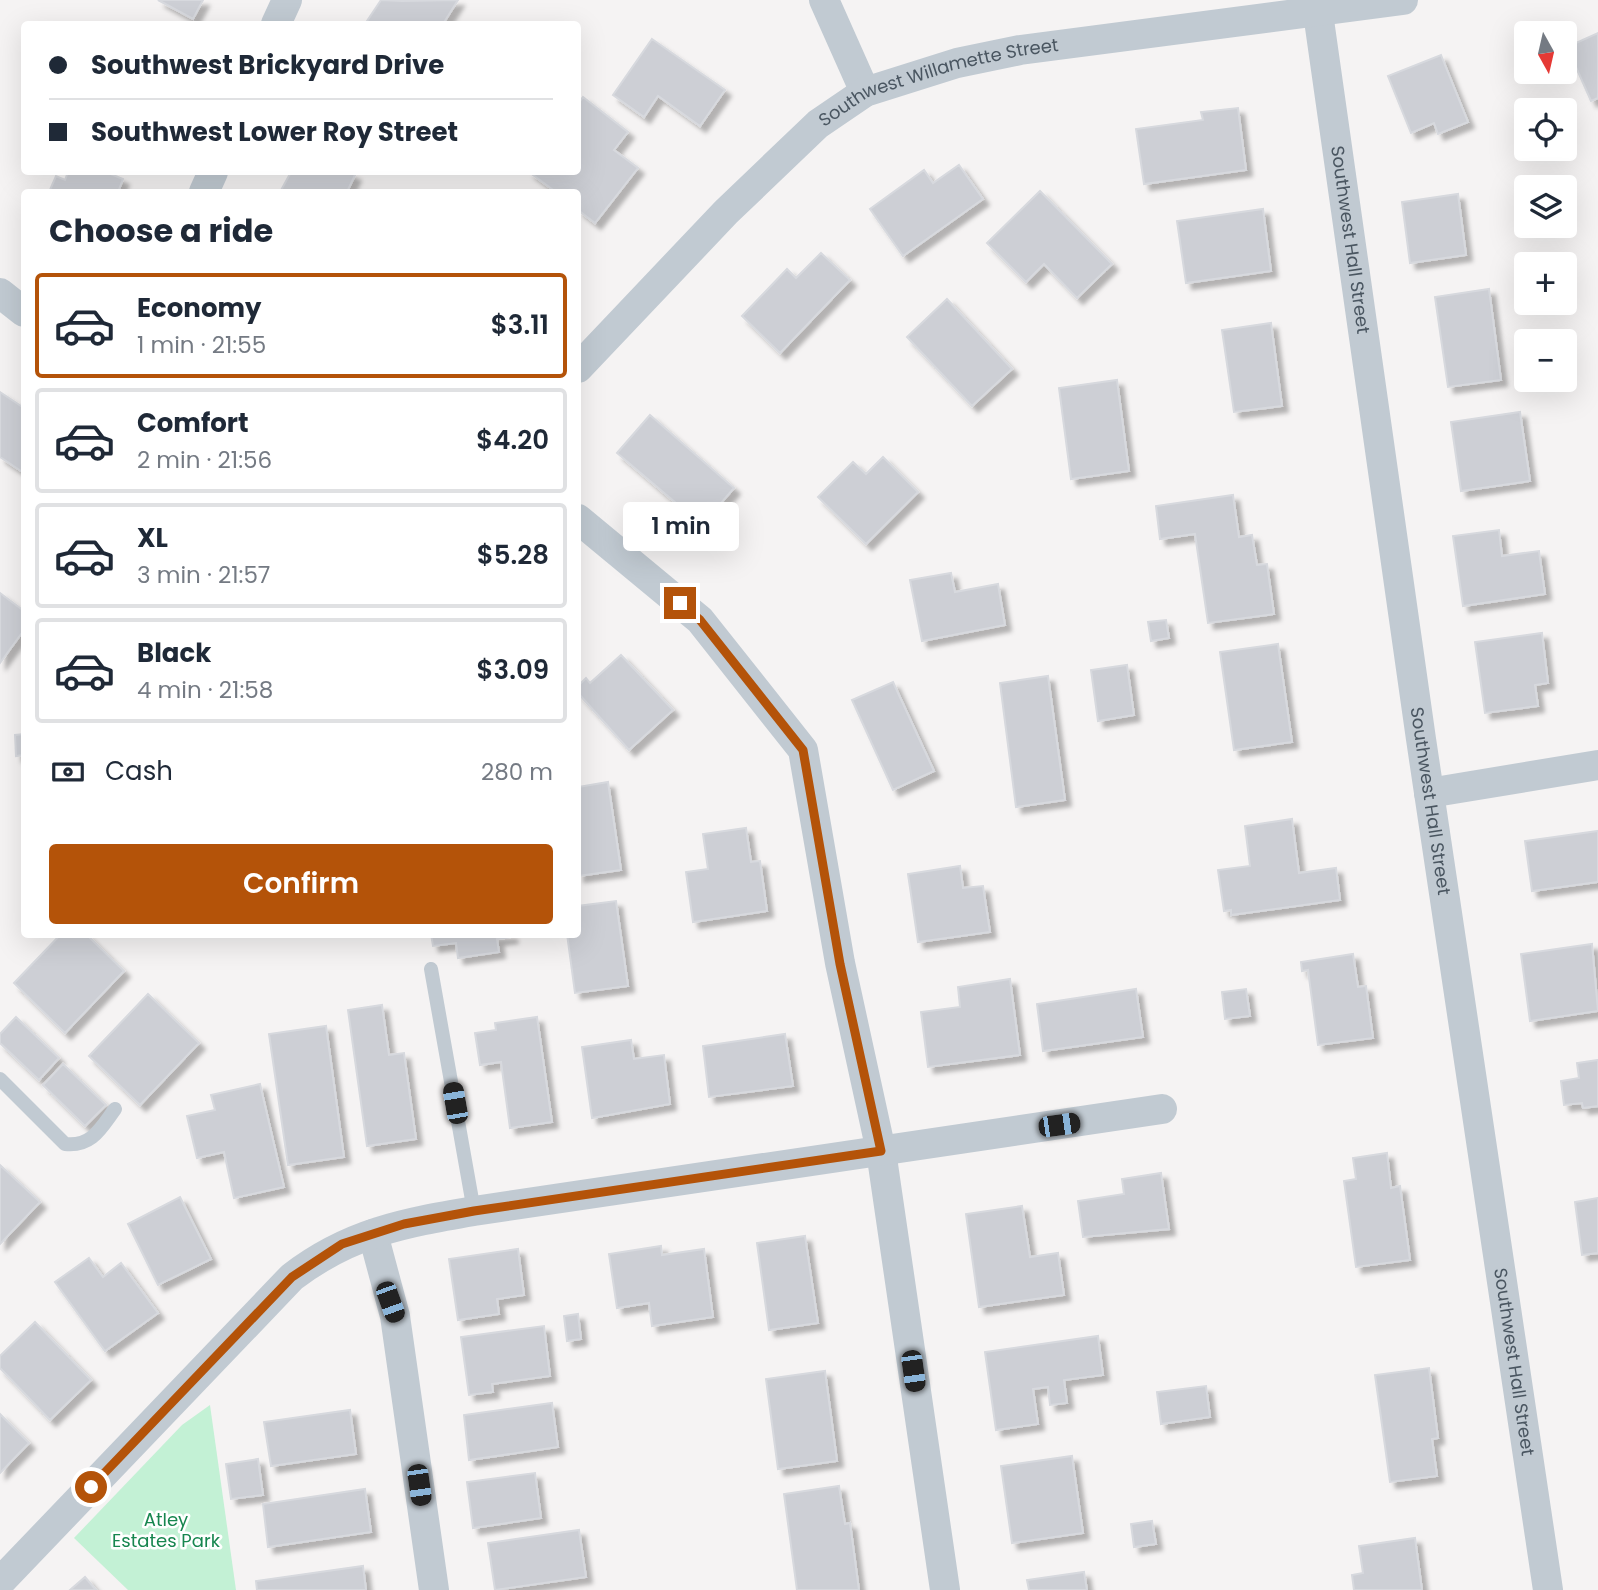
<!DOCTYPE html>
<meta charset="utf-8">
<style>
:root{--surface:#fff;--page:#f2f2f3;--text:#1f2937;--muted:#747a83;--line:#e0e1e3;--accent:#b45309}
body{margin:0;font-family:Poppins,sans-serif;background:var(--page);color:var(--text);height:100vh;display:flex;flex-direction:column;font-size:26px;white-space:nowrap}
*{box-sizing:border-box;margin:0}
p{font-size:23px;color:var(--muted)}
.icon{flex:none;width:38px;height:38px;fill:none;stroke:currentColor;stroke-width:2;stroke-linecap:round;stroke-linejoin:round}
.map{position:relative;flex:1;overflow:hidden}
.details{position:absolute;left:21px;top:189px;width:560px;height:749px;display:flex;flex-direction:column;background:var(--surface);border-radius:7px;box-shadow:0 7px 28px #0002}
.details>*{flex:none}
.guide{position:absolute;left:21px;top:21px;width:560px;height:154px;border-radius:7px;box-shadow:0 7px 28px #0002;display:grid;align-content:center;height:154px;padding:0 28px;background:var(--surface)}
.needle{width:46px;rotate:172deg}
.controls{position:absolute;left:1514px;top:21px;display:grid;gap:14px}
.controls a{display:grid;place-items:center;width:63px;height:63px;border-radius:7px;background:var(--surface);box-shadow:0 7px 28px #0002;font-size:35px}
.end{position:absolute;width:32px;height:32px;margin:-16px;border:9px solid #b45309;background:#fff;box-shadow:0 0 0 4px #fff}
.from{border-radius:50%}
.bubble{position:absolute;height:49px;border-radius:7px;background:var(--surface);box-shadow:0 7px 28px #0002;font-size:23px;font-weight:600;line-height:49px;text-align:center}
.car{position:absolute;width:21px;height:42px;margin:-21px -10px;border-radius:9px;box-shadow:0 0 5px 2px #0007;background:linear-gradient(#222 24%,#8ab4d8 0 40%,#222 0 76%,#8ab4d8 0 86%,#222 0)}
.guide b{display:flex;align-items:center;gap:24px;height:66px;font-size:26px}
.guide b+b{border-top:2px solid var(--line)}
.guide i{width:18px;height:18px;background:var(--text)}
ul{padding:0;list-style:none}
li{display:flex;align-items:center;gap:21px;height:105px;margin:0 14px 10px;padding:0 14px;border:4px solid var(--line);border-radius:7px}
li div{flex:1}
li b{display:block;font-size:26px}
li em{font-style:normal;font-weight:600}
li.active{border-color:var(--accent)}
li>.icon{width:63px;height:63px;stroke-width:1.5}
h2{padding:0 28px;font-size:32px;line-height:84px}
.pay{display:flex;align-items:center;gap:18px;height:77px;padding:0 28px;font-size:26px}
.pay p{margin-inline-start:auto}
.primary-button{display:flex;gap:14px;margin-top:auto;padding:14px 28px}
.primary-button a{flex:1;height:80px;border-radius:7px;background:var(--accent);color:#fff;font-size:28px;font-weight:600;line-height:80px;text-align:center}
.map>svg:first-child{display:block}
.green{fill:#c3f1d5}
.building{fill:#cdcfd5;stroke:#d7d9de;stroke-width:2;filter:url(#shadow)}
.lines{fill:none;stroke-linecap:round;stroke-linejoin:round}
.lane{stroke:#c1cad2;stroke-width:14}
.street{stroke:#c1cad2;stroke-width:30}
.route{stroke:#b45309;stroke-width:9}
.labels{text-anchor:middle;stroke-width:5;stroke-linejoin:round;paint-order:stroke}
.street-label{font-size:18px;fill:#4a5661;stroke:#fff}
.park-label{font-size:18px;fill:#17864f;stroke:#fff}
</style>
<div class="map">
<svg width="1598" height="1590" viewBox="0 0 1598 1590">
<defs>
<filter id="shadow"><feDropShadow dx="6" dy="6" stdDeviation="2" flood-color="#0004"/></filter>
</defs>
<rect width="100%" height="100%" fill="#f5f3f3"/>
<path class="green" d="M 210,1405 L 236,1590 L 128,1590 L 74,1538 L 182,1425 Z"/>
<path class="building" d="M 158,0 L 203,0 L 193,19 Z
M 381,0 L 402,1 L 458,0 L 443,24 L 365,24 Z
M 1598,33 L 1598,98 L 1591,101 L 1567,47 Z
M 652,39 L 725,90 L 700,126 L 658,96 L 644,117 L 613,95 Z
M 1441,55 L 1468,122 L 1438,134 L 1434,123 L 1411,133 L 1388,76 Z
M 583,97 L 628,132 L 614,150 L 638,168 L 595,223 L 578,210 L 578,192 L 556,192 L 529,172 L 578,172 L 578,104 Z
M 1238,108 L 1246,170 L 1144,184 L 1136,129 L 1203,120 L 1201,112 Z
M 959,165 L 983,199 L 903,256 L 870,209 L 924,170 L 933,183 Z
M 68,172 L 106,172 L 123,179 L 118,192 L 49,192 L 56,176 L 65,180 Z
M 291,172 L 348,172 L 355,175 L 347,192 L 280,192 Z
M 1040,191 L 1112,264 L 1077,298 L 1044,264 L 1026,282 L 987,243 Z
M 1458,194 L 1466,255 L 1410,263 L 1402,202 Z
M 1263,209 L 1271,271 L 1186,283 L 1177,221 Z
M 821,253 L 850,280 L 780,353 L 742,316 L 787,269 L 796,278 Z
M 1489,289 L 1501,380 L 1448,387 L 1435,297 Z
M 947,299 L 1012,369 L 972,406 L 907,337 Z
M 1271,323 L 1282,406 L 1234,412 L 1222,330 Z
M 1117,380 L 1129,471 L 1071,479 L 1059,388 Z
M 0,392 L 24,408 L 24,473 L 0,457 Z
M 1520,412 L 1530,481 L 1461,491 L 1451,422 Z
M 650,415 L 734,488 L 702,525 L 617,453 Z
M 883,457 L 918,492 L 866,544 L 818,497 L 853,462 L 866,474 Z
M 1233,495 L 1239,537 L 1252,535 L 1257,565 L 1267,564 L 1274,614 L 1208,623 L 1195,534 L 1160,539 L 1156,506 Z
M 1499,530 L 1502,556 L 1539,551 L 1545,594 L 1463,606 L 1453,536 Z
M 951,573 L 955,592 L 998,584 L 1005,625 L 922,641 L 910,580 Z
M 0,593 L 24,611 L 24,630 L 0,663 Z
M 1166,620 L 1169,638 L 1151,641 L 1148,622 Z
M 1542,633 L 1548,683 L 1535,685 L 1538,706 L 1485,713 L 1475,642 Z
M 1278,644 L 1292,742 L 1234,750 L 1220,652 Z
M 621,655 L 673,710 L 629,750 L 578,693 L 578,686 L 586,678 L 590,683 Z
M 1127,665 L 1134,715 L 1098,721 L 1091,670 Z
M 1048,676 L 1065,800 L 1016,807 L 1000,683 Z
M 893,682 L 934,771 L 893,790 L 852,700 Z
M 24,734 L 24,755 L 16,756 L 15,735 Z
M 608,782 L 621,870 L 578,876 L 578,787 Z
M 1292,819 L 1299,873 L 1336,868 L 1340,900 L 1231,915 L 1231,910 L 1224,911 L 1218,870 L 1250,866 L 1245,826 Z
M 746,828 L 751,862 L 760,861 L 767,911 L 693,922 L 686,872 L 708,869 L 703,834 Z
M 1598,831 L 1598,882 L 1532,891 L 1525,841 Z
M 960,866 L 963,888 L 983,886 L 990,932 L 918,942 L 908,874 Z
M 616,901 L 628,986 L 575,993 L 567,934 L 578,934 L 578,906 Z
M 61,934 L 86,934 L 124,971 L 65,1033 L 14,983 Z
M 431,934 L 511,934 L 512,937 L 497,939 L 499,952 L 458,958 L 456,943 L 433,946 Z
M 1592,944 L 1598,1011 L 1530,1021 L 1521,954 Z
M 1353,954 L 1358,987 L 1366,986 L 1373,1038 L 1318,1045 L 1308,970 L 1302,971 L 1301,962 Z
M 1010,979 L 1020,1055 L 928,1067 L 921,1012 L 960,1007 L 958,987 Z
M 1136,989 L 1143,1037 L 1043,1051 L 1037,1004 Z
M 1246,989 L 1250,1016 L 1225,1019 L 1222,992 Z
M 148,994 L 199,1043 L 140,1105 L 89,1056 Z
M 382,1005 L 389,1055 L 404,1053 L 416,1139 L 367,1146 L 348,1010 Z
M 16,1017 L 59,1058 L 39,1080 L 0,1043 L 0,1034 Z
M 537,1017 L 552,1122 L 510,1128 L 501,1062 L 480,1065 L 475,1033 L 496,1030 L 495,1023 Z
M 326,1026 L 344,1157 L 288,1165 L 269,1034 Z
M 785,1034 L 793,1086 L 709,1097 L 703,1046 Z
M 631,1040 L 634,1059 L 664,1055 L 670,1104 L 592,1118 L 582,1047 Z
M 1598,1060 L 1598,1106 L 1583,1108 L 1582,1103 L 1564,1105 L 1561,1081 L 1579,1078 L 1577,1063 Z
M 63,1064 L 106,1105 L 85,1126 L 43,1085 Z
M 260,1084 L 284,1187 L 234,1198 L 224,1152 L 197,1158 L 187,1116 L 215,1110 L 211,1095 Z
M 1387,1153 L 1391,1188 L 1400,1186 L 1410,1260 L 1356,1267 L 1344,1181 L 1356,1179 L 1353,1158 Z
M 0,1165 L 40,1202 L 0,1244 Z
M 1161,1173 L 1169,1229 L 1083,1237 L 1078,1201 L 1124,1194 L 1122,1179 Z
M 180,1197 L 211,1259 L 158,1285 L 128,1224 Z
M 1598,1198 L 1598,1253 L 1582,1255 L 1575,1202 Z
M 1022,1206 L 1030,1257 L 1058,1253 L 1064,1295 L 979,1307 L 966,1214 Z
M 805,1236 L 818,1323 L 769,1330 L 757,1243 Z
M 661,1246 L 662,1255 L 704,1249 L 713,1317 L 652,1326 L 649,1303 L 617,1308 L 609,1254 Z
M 518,1249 L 524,1295 L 497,1299 L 499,1314 L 458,1320 L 449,1259 Z
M 89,1258 L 103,1277 L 121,1263 L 158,1313 L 105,1351 L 55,1282 Z
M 578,1314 L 581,1339 L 567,1341 L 564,1316 Z
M 35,1322 L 91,1380 L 50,1420 L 0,1368 L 0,1356 Z
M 544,1326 L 550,1376 L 492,1384 L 493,1392 L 469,1395 L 461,1337 Z
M 1098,1336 L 1103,1375 L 1064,1380 L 1067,1403 L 1050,1405 L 1048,1387 L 1033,1389 L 1038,1424 L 996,1430 L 985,1352 Z
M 1429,1368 L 1438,1438 L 1432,1439 L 1437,1476 L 1390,1482 L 1375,1375 Z
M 825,1371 L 837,1461 L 778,1469 L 766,1379 Z
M 1206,1386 L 1210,1417 L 1161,1424 L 1157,1392 Z
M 552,1403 L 558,1447 L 469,1460 L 464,1415 Z
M 350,1410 L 356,1454 L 271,1466 L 264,1422 Z
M 0,1414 L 29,1443 L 0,1473 Z
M 1072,1456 L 1083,1533 L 1012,1543 L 1001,1466 Z
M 258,1459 L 263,1495 L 231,1499 L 226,1464 Z
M 535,1473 L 541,1518 L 473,1528 L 467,1482 Z
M 839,1486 L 845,1524 L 850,1523 L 859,1590 L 797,1590 L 784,1494 Z
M 365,1489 L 371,1532 L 268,1547 L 263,1504 Z
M 1152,1521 L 1156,1544 L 1134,1547 L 1131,1524 Z
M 579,1530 L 586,1577 L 495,1590 L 488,1543 Z
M 1415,1538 L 1422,1590 L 1354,1590 L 1352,1575 L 1363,1573 L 1359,1546 Z
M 363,1566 L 366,1590 L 257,1590 L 256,1581 Z
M 1084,1572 L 1087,1590 L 1029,1590 L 1027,1580 Z
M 85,1577 L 96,1590 L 70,1590 Z"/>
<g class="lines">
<path class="lane" d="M 431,969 L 474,1211
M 0,1079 L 65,1144 C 92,1147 101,1128 115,1109"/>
<g class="street">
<path d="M 824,0 L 865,92"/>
<path id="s1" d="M 1318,13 L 1421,739 L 1548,1590"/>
<path d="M 276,24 L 287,0"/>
<path d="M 204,192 L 213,172"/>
<path d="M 0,293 L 24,312"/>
<path id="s2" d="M 578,368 L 726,212 L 818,124 L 865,92 L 957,63 L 1020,50 L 1403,0"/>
<path d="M 578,519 L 700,620 L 803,750 L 840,963 L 881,1151 L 945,1590"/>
<path d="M 1429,793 L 1598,765"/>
<path d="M 373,1234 L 395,1316 L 434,1590"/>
<path d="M 0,1582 L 292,1277 C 349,1233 404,1223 474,1211 L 1162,1109"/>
</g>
</g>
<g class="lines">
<path class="route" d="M 91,1487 L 292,1277 L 342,1244 L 404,1224 L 474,1211 L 881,1151 L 840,964 L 803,750 L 700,620 L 680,603"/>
</g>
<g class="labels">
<g class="street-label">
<text dy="6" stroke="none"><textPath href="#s2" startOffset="472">Southwest Willamette Street</textPath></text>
<text dy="6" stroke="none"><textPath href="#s1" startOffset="229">Southwest Hall Street</textPath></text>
<text dy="6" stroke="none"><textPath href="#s1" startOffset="796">Southwest Hall Street</textPath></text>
<text dy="6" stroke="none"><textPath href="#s1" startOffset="1363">Southwest Hall Street</textPath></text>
</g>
<g class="park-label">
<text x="166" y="1526">Atley<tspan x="166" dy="21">Estates Park</tspan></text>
</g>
</g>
</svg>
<div class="controls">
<a><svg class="needle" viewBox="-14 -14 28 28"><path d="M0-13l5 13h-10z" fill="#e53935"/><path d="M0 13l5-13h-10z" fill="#747a83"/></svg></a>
<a><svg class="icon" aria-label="locate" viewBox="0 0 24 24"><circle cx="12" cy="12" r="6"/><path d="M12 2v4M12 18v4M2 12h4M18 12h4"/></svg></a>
<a><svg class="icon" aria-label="layers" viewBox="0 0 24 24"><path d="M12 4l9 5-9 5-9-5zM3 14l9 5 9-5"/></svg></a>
<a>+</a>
<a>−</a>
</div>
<i class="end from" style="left:91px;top:1487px"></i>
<i class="end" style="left:680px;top:603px"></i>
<div class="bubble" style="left:623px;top:502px;width:116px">1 min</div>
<i class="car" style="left:455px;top:1103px;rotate:350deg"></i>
<i class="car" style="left:1059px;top:1125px;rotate:82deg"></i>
<i class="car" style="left:390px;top:1302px;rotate:160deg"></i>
<i class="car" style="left:913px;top:1371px;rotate:172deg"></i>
<i class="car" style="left:419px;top:1485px;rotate:172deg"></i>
<div class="guide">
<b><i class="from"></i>Southwest Brickyard Drive</b>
<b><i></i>Southwest Lower Roy Street</b>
</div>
<section class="details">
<h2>Choose a ride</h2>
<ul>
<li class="active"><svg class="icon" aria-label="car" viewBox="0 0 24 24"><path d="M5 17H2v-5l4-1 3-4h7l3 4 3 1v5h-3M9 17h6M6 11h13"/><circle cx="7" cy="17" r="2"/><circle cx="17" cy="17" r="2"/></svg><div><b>Economy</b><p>1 min · 21:55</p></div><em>$3.11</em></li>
<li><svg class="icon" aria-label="car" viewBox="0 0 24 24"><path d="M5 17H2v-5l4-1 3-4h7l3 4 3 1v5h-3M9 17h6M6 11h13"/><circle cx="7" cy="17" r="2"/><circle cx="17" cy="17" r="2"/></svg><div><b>Comfort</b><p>2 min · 21:56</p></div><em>$4.20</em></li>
<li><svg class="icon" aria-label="car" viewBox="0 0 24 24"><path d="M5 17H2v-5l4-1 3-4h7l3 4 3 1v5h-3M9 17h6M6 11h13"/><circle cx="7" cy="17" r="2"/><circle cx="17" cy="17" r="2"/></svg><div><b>XL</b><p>3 min · 21:57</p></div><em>$5.28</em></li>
<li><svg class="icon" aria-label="car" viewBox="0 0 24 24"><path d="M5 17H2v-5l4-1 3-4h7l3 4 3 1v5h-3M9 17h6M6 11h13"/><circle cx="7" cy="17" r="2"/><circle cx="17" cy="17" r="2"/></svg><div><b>Black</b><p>4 min · 21:58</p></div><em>$3.09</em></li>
</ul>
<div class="pay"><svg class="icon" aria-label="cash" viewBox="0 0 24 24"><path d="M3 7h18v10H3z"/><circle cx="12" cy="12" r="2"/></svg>Cash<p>280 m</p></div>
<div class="primary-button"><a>Confirm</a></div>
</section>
</div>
